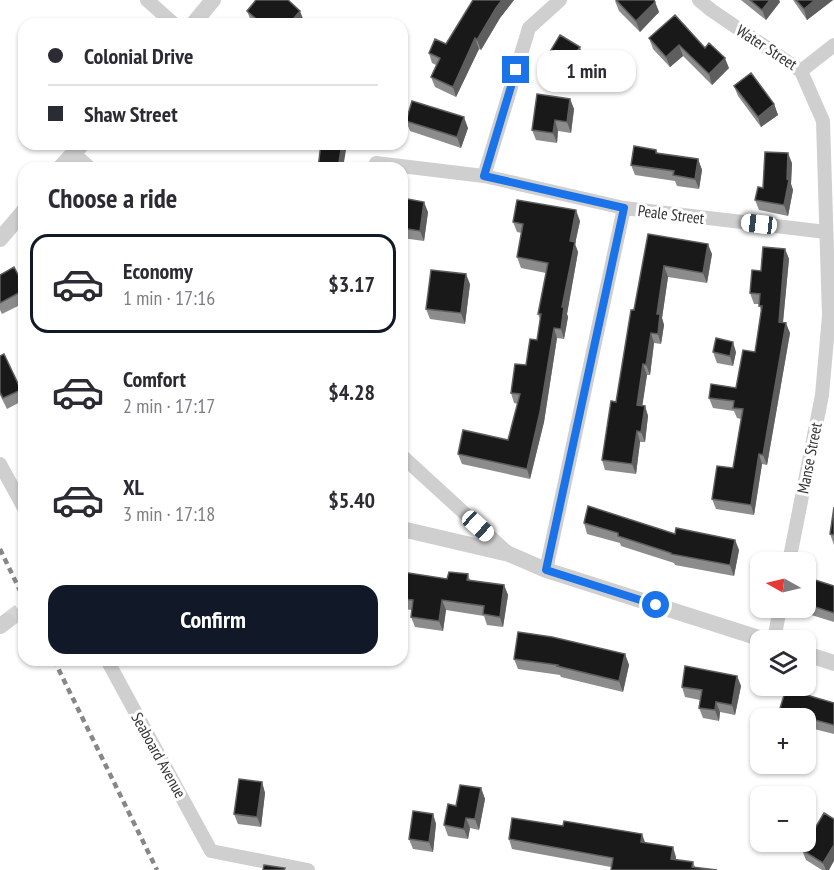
<!DOCTYPE html>
<meta charset="utf-8">
<style>
:root{--surface:#fff;--page:#f2f2f3;--text:#2b2b33;--muted:#7c7c81;--line:#e1e1e2;--accent:#111827}
body{margin:0;font-family:"PT Sans Narrow",sans-serif;background:var(--page);color:var(--text);height:100vh;display:flex;flex-direction:column;font-size:22px;white-space:nowrap}
*{box-sizing:border-box;margin:0}
p{font-size:20px;color:var(--muted)}
.icon{flex:none;width:33px;height:33px;fill:none;stroke:currentColor;stroke-width:2;stroke-linecap:round;stroke-linejoin:round}
.map{position:relative;flex:1;overflow:hidden}
.sheet{position:absolute;left:18px;top:162px;width:390px;height:504px;display:flex;flex-direction:column;background:var(--surface);border-radius:18px;box-shadow:0 2px 4px #0004}
.sheet>*{flex:none}
.top-card{position:absolute;left:18px;top:18px;width:390px;height:132px;border-radius:18px;box-shadow:0 2px 4px #0004;display:grid;align-content:center;height:132px;padding:0 30px;background:var(--surface)}
.needle{width:39px;rotate:278deg}
.fabs{position:absolute;left:750px;top:552px;display:grid;gap:12px}
.fabs a{display:grid;place-items:center;width:66px;height:66px;border-radius:12px;background:var(--surface);box-shadow:0 2px 4px #0004;font-size:30px}
.end{position:absolute;width:27px;height:27px;margin:-14px;border:8px solid #1a73e8;background:#fff;box-shadow:0 0 0 3px #fff}
.from{border-radius:50%}
.bubble{position:absolute;height:42px;border-radius:18px;background:var(--surface);box-shadow:0 2px 4px #0004;font-size:20px;font-weight:600;line-height:42px;text-align:center}
.car{position:absolute;width:18px;height:36px;margin:-18px -9px;border-radius:8px;box-shadow:0 0 4px 2px #0007;background:linear-gradient(#fff 24%,#345 0 40%,#fff 0 76%,#345 0 86%,#fff 0)}
.top-card b{display:flex;align-items:center;gap:21px;height:57px;font-size:22px}
.top-card b+b{border-top:2px solid var(--line)}
.top-card i{width:15px;height:15px;background:var(--text)}
ul{padding:0;list-style:none}
li{display:flex;align-items:center;gap:18px;height:99px;margin:0 12px 9px;padding:0 18px;border:3px solid transparent;border-radius:18px}
li div{flex:1}
li b{display:block;font-size:22px}
li em{font-style:normal;font-weight:600}
li.on{border-color:var(--accent)}
li>.icon{width:54px;height:54px;stroke-width:1.5}
h2{padding:0 30px;font-size:27px;line-height:72px}
.action{display:flex;gap:12px;margin-top:auto;padding:12px 30px}
.action a{flex:1;height:69px;border-radius:18px;background:var(--accent);color:#fff;font-size:24px;font-weight:600;line-height:69px;text-align:center}
.map>svg:first-child{display:block}
.lines{fill:none;stroke-linecap:round;stroke-linejoin:round}
.tertiary-tunnel{stroke:#d6d6d6;stroke-width:16;stroke-dasharray:16 8;stroke-linecap:butt}
.minor{stroke:#cfcfcf;stroke-width:14}
.tertiary{stroke:#cfcfcf;stroke-width:16}
.rail{stroke:#878787;stroke-width:4.5;stroke-dasharray:6 4.5;stroke-linecap:butt}
.wall{fill:#8c8c8c}
.shaded-wall{fill:#5e5e5e}
.building{fill:#191919;stroke:#5e5e5e;stroke-width:1.5}
.route{stroke:#1a73e8;stroke-width:8}
.labels{text-anchor:middle;stroke-width:6;stroke-linejoin:round;paint-order:stroke}
.street-label{font-size:16px;fill:#323232;stroke:#fff}
</style>
<div class="map">
<svg width="834" height="870" viewBox="0 0 834 870">
<rect width="100%" height="100%" fill="#fff"/>
<g class="lines">
<path class="tertiary-tunnel" d="M 7,621 L 24,608"/>
<path class="minor" d="M 147,0 L 174,24
M 699,0 L 711,10 L 801,71
M 801,71 L 834,45
M 73,153 L 90,168
M 376,163 L 484,176 L 624,208 L 826,232
M 484,176 L 529,28 L 560,0
M 402,456 L 509,554
M 0,464 L 24,508
M 789,562 L 822,395 L 829,316 L 823,121 L 801,71
M 546,570 L 624,208
M 774,640 L 780,608
M 107,660 L 211,851 L 308,870"/>
<path class="tertiary" d="M 193,24 L 213,0
M 60,168 L 82,144
M 0,239 L 24,211
M 402,529 L 509,554 L 546,570 L 765,640
M 0,626 L 7,621
M 806,654 L 834,663"/>
<path class="rail" d="M 0,549 L 24,599
M 54,660 L 157,870"/>
</g>
<path class="wall" d="M 473,0 L 514,0 L 500,18 L 481,50 L 479,49 L 456,97 L 435,87 L 431,77 L 436,65 L 432,63 L 429,53 L 446,44 Z
M 741,0 L 779,0 L 780,2 L 766,20 Z
M 793,0 L 833,0 L 807,20 Z
M 615,1 L 655,2 L 659,12 L 640,32 L 619,11 Z
M 247,11 L 304,21 L 302,24 L 254,24 L 251,21 Z
M 649,38 L 705,48 L 729,68 L 712,85 L 683,56 L 670,67 L 653,49 Z
M 583,57 L 568,83 L 548,70 L 545,60 Z
M 734,86 L 774,104 L 778,115 L 761,127 L 738,96 Z
M 570,99 L 574,109 L 571,133 L 558,131 L 557,143 L 536,140 L 532,130 Z
M 406,121 L 468,128 L 461,148 L 410,131 Z
M 656,150 L 658,153 L 698,159 L 702,170 L 699,189 L 677,186 L 675,181 L 635,175 L 631,165 Z
M 792,163 L 791,184 L 793,190 L 788,216 L 759,210 L 755,200 L 763,188 Z
M 402,198 L 428,212 L 424,241 L 402,238 Z
M 580,221 L 575,244 L 578,252 L 567,314 L 568,317 L 564,339 L 557,338 L 544,422 L 530,479 L 462,464 L 458,454 L 508,440 L 518,404 L 514,403 L 511,393 L 526,365 L 537,340 L 540,319 L 538,314 L 546,273 L 521,268 L 517,257 L 522,233 L 517,232 L 513,222 Z
M 648,234 L 712,254 L 707,283 L 668,277 L 662,318 L 664,325 L 661,344 L 654,343 L 650,375 L 647,375 L 642,405 L 645,406 L 648,416 L 645,442 L 640,442 L 636,474 L 605,470 L 602,460 L 616,402 L 634,310 Z
M 24,244 L 24,261 L 22,260 L 19,249 Z
M 785,249 L 789,259 L 783,322 L 790,333 L 767,465 L 762,464 L 754,515 L 716,509 L 712,499 L 733,468 L 741,419 L 737,418 L 734,411 L 713,408 L 709,398 L 736,388 L 755,352 L 761,311 L 759,304 L 754,304 L 750,293 L 761,271 Z
M 0,275 L 24,286 L 24,303 L 2,314 L 0,310 Z
M 470,284 L 465,324 L 430,319 L 426,309 Z
M 713,352 L 736,352 L 733,366 L 717,363 Z
M 0,356 L 21,390 L 24,399 L 24,400 L 7,409 L 0,395 Z
M 834,507 L 834,545 L 830,534 Z
M 584,523 L 675,534 L 735,540 L 739,550 L 734,576 L 675,565 L 674,563 L 621,546 L 620,543 L 587,534 Z
M 402,572 L 447,579 L 468,574 L 470,580 L 504,585 L 508,595 L 503,627 L 487,625 L 484,616 L 446,610 L 443,631 L 415,627 L 411,617 L 412,610 L 402,609 Z
M 834,586 L 834,622 L 808,614 L 806,607 L 806,598 Z
M 625,654 L 629,665 L 623,692 L 561,677 L 560,675 L 518,669 L 514,659 Z
M 737,676 L 741,686 L 735,715 L 720,712 L 719,721 L 703,718 L 699,708 L 700,700 L 685,697 L 682,687 Z
M 834,703 L 834,734 L 806,727 L 806,718 L 777,718 Z
M 262,782 L 265,793 L 261,827 L 238,824 L 234,814 Z
M 481,788 L 485,799 L 479,830 L 470,828 L 468,839 L 448,836 L 444,825 L 456,806 Z
M 824,813 L 829,870 L 822,870 L 806,860 L 802,850 Z
M 433,814 L 436,824 L 433,852 L 413,849 L 409,839 Z
M 509,839 L 645,843 L 676,857 L 676,860 L 693,862 L 695,867 L 611,867 L 512,849 Z"/>
<path class="shaded-wall" d="M 502,0 L 514,0 L 500,18 L 481,50 L 477,40 L 496,8 Z
M 770,0 L 779,0 L 780,2 L 766,20 L 762,10 Z
M 815,0 L 833,0 L 807,20 L 804,9 Z
M 655,2 L 659,12 L 640,32 L 636,21 Z
M 300,11 L 304,21 L 302,24 L 289,24 Z
M 475,38 L 479,49 L 456,97 L 453,87 Z
M 679,45 L 683,56 L 670,67 L 666,57 Z
M 580,47 L 583,57 L 568,83 L 564,72 Z
M 725,58 L 729,68 L 712,85 L 709,74 Z
M 570,99 L 574,109 L 571,133 L 567,122 Z
M 774,104 L 778,115 L 761,127 L 758,117 Z
M 464,117 L 468,128 L 461,148 L 457,137 Z
M 555,120 L 558,131 L 557,143 L 553,133 Z
M 342,144 L 347,144 L 343,168 L 338,168 Z
M 788,153 L 792,163 L 791,184 L 793,190 L 788,216 L 784,205 L 787,179 Z
M 698,159 L 702,170 L 699,189 L 695,179 Z
M 424,202 L 428,212 L 424,241 L 420,231 Z
M 576,210 L 580,221 L 575,244 L 578,252 L 567,314 L 568,317 L 564,339 L 561,329 L 562,307 L 570,241 Z
M 708,244 L 712,254 L 707,283 L 703,273 Z
M 785,249 L 789,259 L 782,332 L 779,322 Z
M 664,266 L 668,277 L 662,318 L 664,325 L 661,344 L 658,334 L 657,314 Z
M 466,274 L 470,284 L 465,324 L 461,313 Z
M 786,323 L 790,333 L 767,465 L 763,455 Z
M 554,328 L 557,338 L 544,422 L 530,479 L 527,469 Z
M 651,333 L 654,343 L 650,375 L 646,365 Z
M 733,342 L 736,352 L 733,366 L 730,356 Z
M 643,364 L 647,375 L 641,415 L 637,405 Z
M 645,406 L 648,416 L 645,442 L 641,432 Z
M 637,431 L 640,442 L 636,474 L 632,464 Z
M 759,454 L 762,464 L 754,515 L 751,505 Z
M 735,540 L 739,550 L 734,576 L 730,565 Z
M 504,585 L 508,595 L 503,627 L 500,617 Z
M 442,600 L 446,610 L 443,631 L 439,621 Z
M 625,654 L 629,665 L 623,692 L 619,681 Z
M 737,676 L 741,686 L 735,715 L 732,705 Z
M 716,702 L 720,712 L 719,721 L 715,710 Z
M 262,782 L 265,793 L 261,827 L 257,817 Z
M 481,788 L 485,799 L 479,830 L 475,819 Z
M 433,814 L 436,824 L 433,852 L 429,842 Z
M 466,818 L 470,828 L 468,839 L 464,829 Z
M 642,834 L 646,845 L 641,842 Z
M 834,845 L 834,861 L 829,870 L 826,870 L 823,863 Z
M 673,847 L 676,857 L 675,869 L 671,859 Z"/>
<path class="building" d="M 256,0 L 288,0 L 300,11 L 289,24 L 262,24 L 247,11 Z
M 473,0 L 502,0 L 496,8 L 477,40 L 475,38 L 453,87 L 431,77 L 440,58 L 429,53 L 435,39 L 446,44 Z
M 616,0 L 654,0 L 655,2 L 636,21 Z
M 750,0 L 770,0 L 762,10 Z
M 796,0 L 815,0 L 804,9 Z
M 675,15 L 705,48 L 709,43 L 725,58 L 709,74 L 679,45 L 666,57 L 649,38 Z
M 560,35 L 580,47 L 564,72 L 545,60 Z
M 751,73 L 774,104 L 758,117 L 734,86 Z
M 537,94 L 570,99 L 567,122 L 555,120 L 553,133 L 532,130 Z
M 412,101 L 464,117 L 457,137 L 406,121 Z
M 321,144 L 342,144 L 338,168 L 318,168 Z
M 634,146 L 656,150 L 656,153 L 698,159 L 695,179 L 673,175 L 674,171 L 631,165 Z
M 765,152 L 788,153 L 787,179 L 789,180 L 784,205 L 755,200 L 758,187 L 763,188 Z
M 402,198 L 424,202 L 420,231 L 402,228 Z
M 517,200 L 576,210 L 570,241 L 575,242 L 562,307 L 564,307 L 561,329 L 554,328 L 540,412 L 527,469 L 458,454 L 463,430 L 508,440 L 520,394 L 511,393 L 515,364 L 526,365 L 530,339 L 537,340 L 541,314 L 538,314 L 548,263 L 517,257 L 523,224 L 513,222 Z
M 648,234 L 708,244 L 703,273 L 664,266 L 657,314 L 660,314 L 658,334 L 651,333 L 646,365 L 643,364 L 637,405 L 645,406 L 641,432 L 637,431 L 632,464 L 602,460 L 611,401 L 616,402 L 631,310 L 634,310 Z
M 24,244 L 24,255 L 19,249 Z
M 763,247 L 785,249 L 779,322 L 786,323 L 763,455 L 759,454 L 751,505 L 712,499 L 717,466 L 733,468 L 743,409 L 733,408 L 734,401 L 709,398 L 711,384 L 736,388 L 743,350 L 755,352 L 762,306 L 759,306 L 760,294 L 750,293 L 752,270 L 761,271 Z
M 14,267 L 24,286 L 24,290 L 0,303 L 0,275 Z
M 431,270 L 466,274 L 461,313 L 426,309 Z
M 716,338 L 733,342 L 730,356 L 713,352 Z
M 4,354 L 21,390 L 3,398 L 0,392 L 0,356 Z
M 588,506 L 675,534 L 676,528 L 735,540 L 730,565 L 671,554 L 671,553 L 618,536 L 618,533 L 584,523 Z
M 834,507 L 834,535 L 830,534 Z
M 402,572 L 447,579 L 449,572 L 468,574 L 467,580 L 504,585 L 500,617 L 483,614 L 484,606 L 442,600 L 439,621 L 411,617 L 413,600 L 402,599 Z
M 812,579 L 834,586 L 834,613 L 806,604 L 806,598 Z
M 518,632 L 552,637 L 625,654 L 619,681 L 557,666 L 558,665 L 514,659 Z
M 685,666 L 737,676 L 732,705 L 716,702 L 715,710 L 699,708 L 702,690 L 682,687 Z
M 786,689 L 834,703 L 834,725 L 796,715 L 795,718 L 777,718 Z
M 239,779 L 262,782 L 257,817 L 234,814 Z
M 460,785 L 481,788 L 475,819 L 466,818 L 464,829 L 444,825 L 448,804 L 456,806 Z
M 413,811 L 433,814 L 429,842 L 409,839 Z
M 824,813 L 834,819 L 834,845 L 823,863 L 802,850 Z
M 512,818 L 563,826 L 564,821 L 642,834 L 641,842 L 673,847 L 671,859 L 693,862 L 692,867 L 717,870 L 611,870 L 613,858 L 509,839 Z
M 264,865 L 285,868 L 284,870 L 263,870 Z"/>
<g class="lines">
<path class="route" d="M 516,70 L 484,176 L 624,208 L 546,570 L 656,605"/>
</g>
<g class="labels">
<g class="street-label">
<text transform="translate(767 47) rotate(33)" y="6">Water Street</text>
<text transform="translate(671 214) rotate(7)" y="6">Peale Street</text>
<text transform="translate(809 458) rotate(-79)" y="6">Manse Street</text>
<text transform="translate(159 755) rotate(61)" y="6">Seaboard Avenue</text>
</g>
</g>
</svg>
<div class="fabs">
<a><svg class="needle" viewBox="-14 -14 28 28"><path d="M0-13l5 13h-10z" fill="#e53935"/><path d="M0 13l5-13h-10z" fill="#7c7c81"/></svg></a>
<a><svg class="icon" aria-label="layers" viewBox="0 0 24 24"><path d="M12 4l9 5-9 5-9-5zM3 14l9 5 9-5"/></svg></a>
<a>+</a>
<a>−</a>
</div>
<i class="end from" style="left:656px;top:605px"></i>
<i class="end" style="left:516px;top:70px"></i>
<div class="bubble" style="left:537px;top:50px;width:99px">1 min</div>
<i class="car" style="left:759px;top:224px;rotate:277deg"></i>
<i class="car" style="left:478px;top:526px;rotate:132deg"></i>
<div class="top-card">
<b><i class="from"></i>Colonial Drive</b>
<b><i></i>Shaw Street</b>
</div>
<section class="sheet">
<h2>Choose a ride</h2>
<ul>
<li class="on"><svg class="icon" aria-label="car" viewBox="0 0 24 24"><path d="M5 17H2v-5l4-1 3-4h7l3 4 3 1v5h-3M9 17h6M6 11h13"/><circle cx="7" cy="17" r="2"/><circle cx="17" cy="17" r="2"/></svg><div><b>Economy</b><p>1 min · 17:16</p></div><em>$3.17</em></li>
<li><svg class="icon" aria-label="car" viewBox="0 0 24 24"><path d="M5 17H2v-5l4-1 3-4h7l3 4 3 1v5h-3M9 17h6M6 11h13"/><circle cx="7" cy="17" r="2"/><circle cx="17" cy="17" r="2"/></svg><div><b>Comfort</b><p>2 min · 17:17</p></div><em>$4.28</em></li>
<li><svg class="icon" aria-label="car" viewBox="0 0 24 24"><path d="M5 17H2v-5l4-1 3-4h7l3 4 3 1v5h-3M9 17h6M6 11h13"/><circle cx="7" cy="17" r="2"/><circle cx="17" cy="17" r="2"/></svg><div><b>XL</b><p>3 min · 17:18</p></div><em>$5.40</em></li>
</ul>
<div class="action"><a>Confirm</a></div>
</section>
</div>
